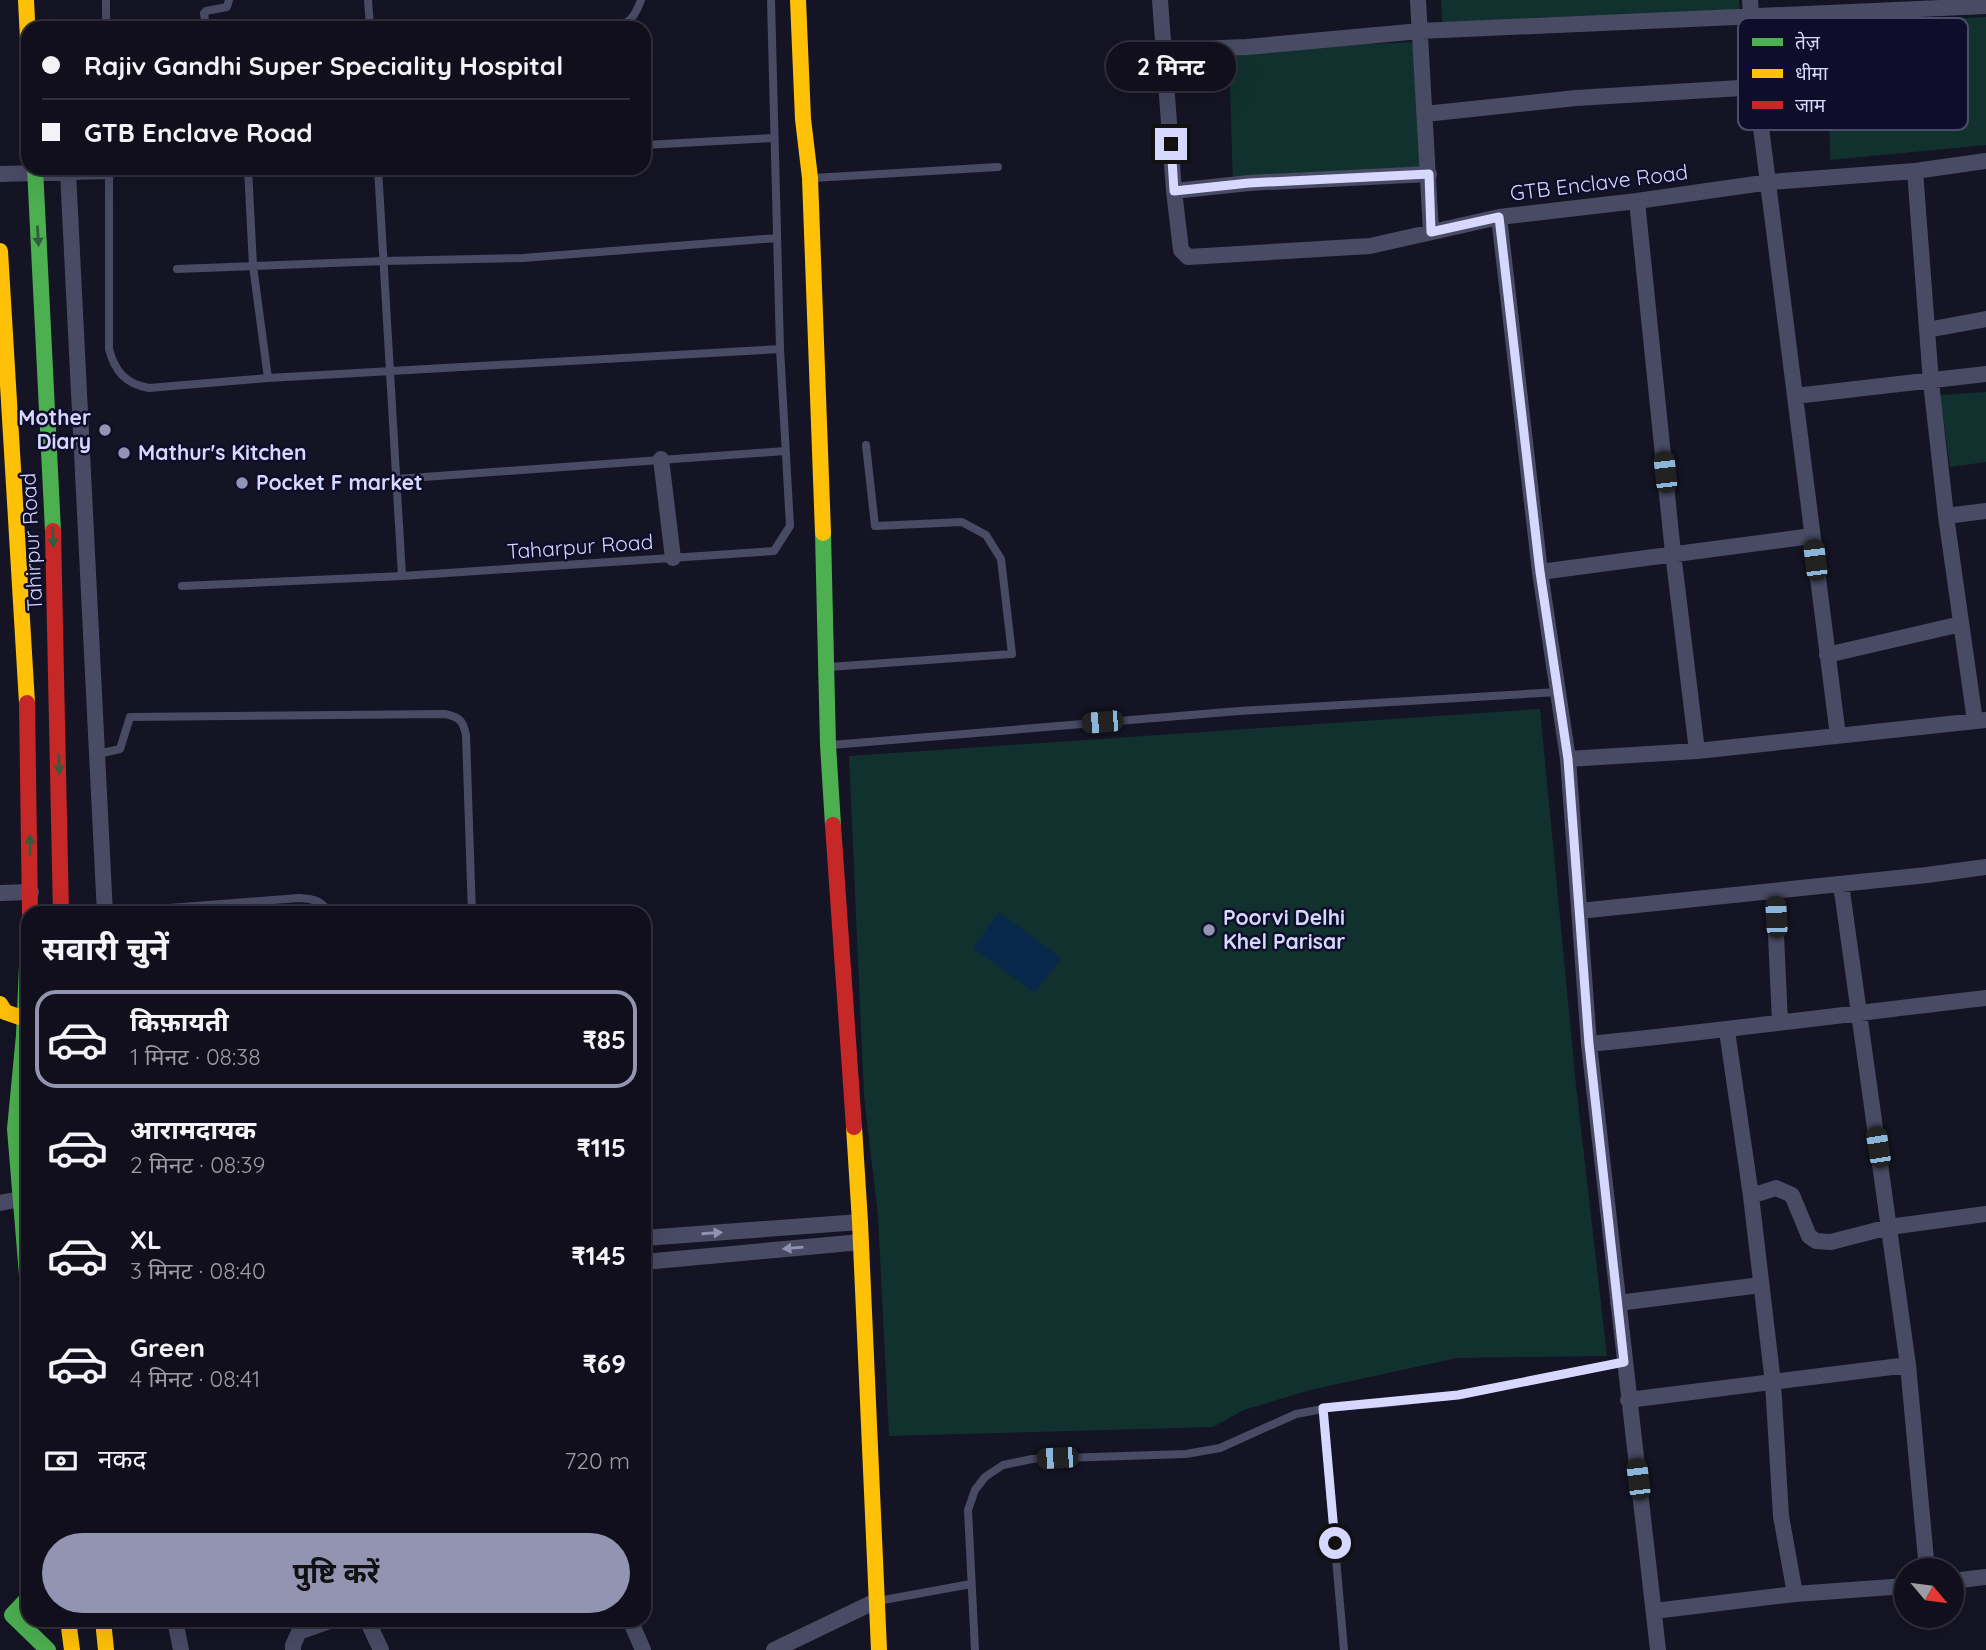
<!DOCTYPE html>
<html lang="hi">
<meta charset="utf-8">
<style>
:root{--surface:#100f1b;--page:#1e1d28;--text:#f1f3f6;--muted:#9c9ca3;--line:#302f3a;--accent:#9393b2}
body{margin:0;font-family:Quicksand,"Noto Sans Devanagari",sans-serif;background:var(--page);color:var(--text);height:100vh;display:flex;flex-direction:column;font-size:26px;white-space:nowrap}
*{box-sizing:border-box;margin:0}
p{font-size:23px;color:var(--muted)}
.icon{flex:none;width:38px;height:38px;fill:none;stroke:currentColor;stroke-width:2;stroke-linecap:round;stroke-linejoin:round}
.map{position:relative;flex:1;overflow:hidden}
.panel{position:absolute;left:21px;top:906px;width:630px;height:721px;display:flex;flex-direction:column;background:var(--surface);border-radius:21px;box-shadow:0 7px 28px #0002,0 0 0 2px var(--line)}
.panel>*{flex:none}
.guide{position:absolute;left:21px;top:21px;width:630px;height:154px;border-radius:21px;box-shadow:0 7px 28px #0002,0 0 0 2px var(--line);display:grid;align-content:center;height:154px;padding:0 21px;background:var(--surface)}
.needle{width:46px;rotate:119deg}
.buttons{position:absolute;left:1894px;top:1558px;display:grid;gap:14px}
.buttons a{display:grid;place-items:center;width:70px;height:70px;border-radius:50%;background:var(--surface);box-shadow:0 7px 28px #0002,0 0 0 2px var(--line);font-size:35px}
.end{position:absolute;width:32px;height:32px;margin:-16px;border:9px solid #d7d8ff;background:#111;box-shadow:0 0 0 4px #111}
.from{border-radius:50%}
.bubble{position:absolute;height:49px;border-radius:24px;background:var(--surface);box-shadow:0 7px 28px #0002,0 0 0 2px var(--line);font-size:23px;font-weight:700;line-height:49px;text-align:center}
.car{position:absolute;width:21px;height:42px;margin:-21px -10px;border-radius:9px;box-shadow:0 0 5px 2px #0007;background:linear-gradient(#222 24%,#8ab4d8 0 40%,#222 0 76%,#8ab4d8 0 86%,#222 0)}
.guide b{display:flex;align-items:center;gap:24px;height:66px;font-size:26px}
.guide b+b{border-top:2px solid var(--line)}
.guide i{width:18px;height:18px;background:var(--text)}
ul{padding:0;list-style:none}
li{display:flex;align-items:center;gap:21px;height:98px;margin:0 14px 10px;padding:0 7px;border:4px solid transparent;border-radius:21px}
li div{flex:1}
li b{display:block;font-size:26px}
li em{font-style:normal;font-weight:700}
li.on{border-color:var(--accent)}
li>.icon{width:63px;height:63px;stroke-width:1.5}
h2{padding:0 21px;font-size:32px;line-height:84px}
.pay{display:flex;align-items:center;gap:18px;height:77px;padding:0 21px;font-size:26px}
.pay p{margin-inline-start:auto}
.primary-button{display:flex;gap:14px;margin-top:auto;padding:14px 21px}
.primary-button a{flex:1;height:80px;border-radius:42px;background:var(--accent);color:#111;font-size:28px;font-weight:700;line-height:80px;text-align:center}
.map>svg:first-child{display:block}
.green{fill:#11312e}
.water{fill:#08294c}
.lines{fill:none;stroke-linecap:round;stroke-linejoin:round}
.lane{stroke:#494b65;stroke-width:8}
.street{stroke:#494b65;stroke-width:16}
.fast{stroke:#4caf50;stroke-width:16}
.slow{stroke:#ffc107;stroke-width:16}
.jam{stroke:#c62828;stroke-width:16}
.oneway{fill:#2e5e3d}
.oneway2{fill:#9092b2}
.route{stroke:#d7d8ff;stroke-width:9}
.poi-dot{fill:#9393b2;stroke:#0f0e2a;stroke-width:2.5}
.labels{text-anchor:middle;stroke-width:5;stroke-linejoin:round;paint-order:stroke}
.street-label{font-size:21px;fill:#d7d8ff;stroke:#0f0e2a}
.poi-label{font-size:21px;font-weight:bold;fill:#d7d8ff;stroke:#0f0e2a;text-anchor:start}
.key{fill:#0f0e2a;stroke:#4b4b6a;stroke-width:2}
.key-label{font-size:19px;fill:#d7d8ff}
</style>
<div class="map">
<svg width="1986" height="1650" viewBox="0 0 1986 1650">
<rect width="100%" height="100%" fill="#151424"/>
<path class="green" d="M 1441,0 L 1739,0 L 1740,13 L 1443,38 Z
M 1986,17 L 1986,145 L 1830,160 L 1828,33 L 1931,20 Z
M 1415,42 L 1423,178 L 1233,186 L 1229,50 Z
M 1986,392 L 1986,462 L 1950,467 L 1940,395 Z
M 1540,709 L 1576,1085 L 1607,1356 L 1457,1358 L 1310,1390 L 1244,1410 L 1213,1427 L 889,1436 L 878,1216 L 864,1096 L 849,756 Z"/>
<path class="water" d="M 999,912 L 1061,958 L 1035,993 L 973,948 Z"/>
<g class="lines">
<path class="lane" d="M 106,0 L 106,28
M 368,0 L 370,28
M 206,28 L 204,13 L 206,11 L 227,7 L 229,0
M 617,28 C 631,22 636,14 641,0
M 644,145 L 773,138
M 248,168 L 253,266 L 268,378
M 378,168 L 402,576
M 109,171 L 109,349 C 115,372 126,384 149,388 L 268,378 L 780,349
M 109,171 L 157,168
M 813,178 L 998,167
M 177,269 L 384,261 L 523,258 L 777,238
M 396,479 L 785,451
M 182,586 L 402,576 L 774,551 L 790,526 L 780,349 L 771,0
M 829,667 L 1012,654 L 1001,559 L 986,535 L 962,522 L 875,526 L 866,445
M 831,745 L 1239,711 L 1558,692
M 98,754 L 120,749 L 130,717 L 445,714 C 459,717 463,720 466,735 L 472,914
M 105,913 L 299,898 C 314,899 322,900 330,914
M 1323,1408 L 1344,1650
M 878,1601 L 971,1584
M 975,1650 L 968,1510 L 975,1490 L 985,1477 L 1003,1465 L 1032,1459 L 1186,1454 L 1220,1448 L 1296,1414 L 1339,1406 L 1378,1404 L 1458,1395 L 1624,1362"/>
<path class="street" d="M 1160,0 L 1174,191 L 1181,250 L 1188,257 L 1370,246 L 1499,217 L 1637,201 L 1770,182 L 1915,171 L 1986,161
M 1418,0 L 1431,232
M 1750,0 L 1756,88 L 1838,736
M 1165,50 L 1247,47 L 1420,31 L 1986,6
M 1425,114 L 1576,98 L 1823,83
M 1915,171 L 1931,382 L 1946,516 L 1975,721
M 68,172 L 105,914
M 0,174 L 109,171
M 1174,191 L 1249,183 L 1429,174
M 1637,201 L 1673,553 L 1697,751
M 1499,217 L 1540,572 L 1568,759 L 1589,1044 C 1722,1031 1854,1013 1986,998
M 1927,330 L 1986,319
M 1795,396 L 1986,374
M 661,459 L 673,558
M 1946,516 L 1986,511
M 1540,572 L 1812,536
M 1827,655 L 1961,624
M 1568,759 L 1697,751 L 1986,720
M 1841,884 L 1908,1365 L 1927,1570
M 1774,891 L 1780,1022
M 0,893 L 31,892
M 1579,911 L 1927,875 L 1986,867
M 1727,1031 L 1751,1196 L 1773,1383 L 1781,1516 L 1795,1594
M 1589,1044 L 1658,1650
M 1751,1196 L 1776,1188 L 1792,1195 L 1809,1236 L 1816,1241 L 1831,1242 L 1889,1227 L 1986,1214
M 0,1203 L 21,1199
M 644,1238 L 860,1222
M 644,1262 L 861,1242
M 1618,1303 L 1761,1285
M 1628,1400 L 1908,1365
M 1951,1581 L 1986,1577
M 1654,1611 L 1795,1594 L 1906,1586
M 175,1620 L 181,1650
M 367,1620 L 381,1650
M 630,1620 L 643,1650
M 293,1650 L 293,1645 L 299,1632 L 332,1620
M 774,1650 L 876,1601"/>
<path class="fast" d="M 35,168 L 53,531
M 823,533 L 828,745 L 833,825
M 28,942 L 24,1035 L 15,1129 L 28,1287
M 28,1598 L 12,1615 L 48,1650"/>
<path class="slow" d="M 26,0 L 28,40
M 798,0 L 803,119 L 810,178 L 823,533
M 0,251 L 27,703
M 0,1004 L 5,1012 L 28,1020
M 854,1127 L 860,1222 L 879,1650
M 68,1620 L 72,1650
M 103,1620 L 106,1650"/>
<path class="jam" d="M 53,531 L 61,914
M 27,703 L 30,914
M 833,825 L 854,1127"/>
</g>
<defs><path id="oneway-solid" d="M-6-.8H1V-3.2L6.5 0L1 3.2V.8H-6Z" transform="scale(1.75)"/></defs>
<g class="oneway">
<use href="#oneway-solid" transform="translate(38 236) rotate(87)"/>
<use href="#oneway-solid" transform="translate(53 537) rotate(86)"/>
<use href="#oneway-solid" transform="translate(59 764) rotate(89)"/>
<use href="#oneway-solid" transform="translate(30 845) rotate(-91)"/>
</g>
<g class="oneway2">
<use href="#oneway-solid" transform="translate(712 1233) rotate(-4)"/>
<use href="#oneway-solid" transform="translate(793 1248) rotate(175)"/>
</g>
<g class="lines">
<path class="route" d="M 1171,144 L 1174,191 L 1249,183 L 1429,174 L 1431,232 L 1499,217 L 1540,572 L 1568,759 L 1589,1044 L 1624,1362 L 1458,1395 L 1323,1408 L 1335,1543"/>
</g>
<g class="poi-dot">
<circle cx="105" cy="430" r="7"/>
<circle cx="124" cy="453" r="7"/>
<circle cx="242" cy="483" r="7"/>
<circle cx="1209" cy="930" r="7"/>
</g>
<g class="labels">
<g class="street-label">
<text transform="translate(1599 183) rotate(-7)" y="7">GTB Enclave Road</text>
<text transform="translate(32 542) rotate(-93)" y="7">Tahirpur Road</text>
<text transform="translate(580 547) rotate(-4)" y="7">Taharpur Road</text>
</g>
<g class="poi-label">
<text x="91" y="425" text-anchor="end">Mother<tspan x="91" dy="24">Diary</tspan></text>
<text x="138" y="460">Mathur's Kitchen</text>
<text x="256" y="490">Pocket F market</text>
<text x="1223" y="925">Poorvi Delhi<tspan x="1223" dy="24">Khel Parisar</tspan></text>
</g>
</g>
<rect x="1738" y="18" width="230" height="112" rx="10" class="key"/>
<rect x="1752" y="38" width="31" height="8" fill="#4caf50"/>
<rect x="1752" y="69" width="31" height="9" fill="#ffc107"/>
<rect x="1752" y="101" width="31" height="8" fill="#c62828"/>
<g class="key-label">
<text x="1795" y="49">तेज़</text>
<text x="1795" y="80">धीमा</text>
<text x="1795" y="112">जाम</text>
</g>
</svg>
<div class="buttons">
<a><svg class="needle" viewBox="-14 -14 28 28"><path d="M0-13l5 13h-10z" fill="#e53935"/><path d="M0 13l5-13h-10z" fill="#9c9ca3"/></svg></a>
</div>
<i class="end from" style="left:1335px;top:1543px"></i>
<i class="end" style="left:1171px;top:144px"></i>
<div class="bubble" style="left:1106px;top:42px;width:130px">2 मिनट</div>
<i class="car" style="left:1665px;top:472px;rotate:354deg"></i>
<i class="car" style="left:1815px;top:560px;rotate:353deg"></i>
<i class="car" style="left:1102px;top:722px;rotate:265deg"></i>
<i class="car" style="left:1776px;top:917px;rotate:357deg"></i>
<i class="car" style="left:1878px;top:1147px;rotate:351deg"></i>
<i class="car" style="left:1057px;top:1458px;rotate:267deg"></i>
<i class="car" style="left:1638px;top:1479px;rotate:353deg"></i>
<div class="guide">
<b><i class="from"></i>Rajiv Gandhi Super Speciality Hospital</b>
<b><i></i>GTB Enclave Road</b>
</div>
<section class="panel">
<h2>सवारी चुनें</h2>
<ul>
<li class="on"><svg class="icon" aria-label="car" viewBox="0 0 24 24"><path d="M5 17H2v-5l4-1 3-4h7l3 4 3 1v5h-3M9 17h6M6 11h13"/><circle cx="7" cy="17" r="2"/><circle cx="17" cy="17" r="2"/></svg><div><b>किफ़ायती</b><p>1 मिनट · 08:38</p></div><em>₹85</em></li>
<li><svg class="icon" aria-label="car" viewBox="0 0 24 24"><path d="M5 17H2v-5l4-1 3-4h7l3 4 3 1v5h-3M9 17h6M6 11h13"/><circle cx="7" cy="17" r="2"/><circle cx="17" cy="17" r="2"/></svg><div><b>आरामदायक</b><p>2 मिनट · 08:39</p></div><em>₹115</em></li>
<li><svg class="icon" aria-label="car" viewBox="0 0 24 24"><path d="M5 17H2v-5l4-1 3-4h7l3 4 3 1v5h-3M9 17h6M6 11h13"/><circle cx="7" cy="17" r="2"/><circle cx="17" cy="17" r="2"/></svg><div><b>XL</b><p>3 मिनट · 08:40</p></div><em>₹145</em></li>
<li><svg class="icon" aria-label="car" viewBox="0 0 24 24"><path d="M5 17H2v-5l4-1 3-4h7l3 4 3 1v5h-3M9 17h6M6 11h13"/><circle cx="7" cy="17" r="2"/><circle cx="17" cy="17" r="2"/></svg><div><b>Green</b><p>4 मिनट · 08:41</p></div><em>₹69</em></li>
</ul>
<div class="pay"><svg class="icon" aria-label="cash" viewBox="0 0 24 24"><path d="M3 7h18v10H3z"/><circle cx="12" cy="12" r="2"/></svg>नकद<p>720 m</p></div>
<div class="primary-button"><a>पुष्टि करें</a></div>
</section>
</div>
